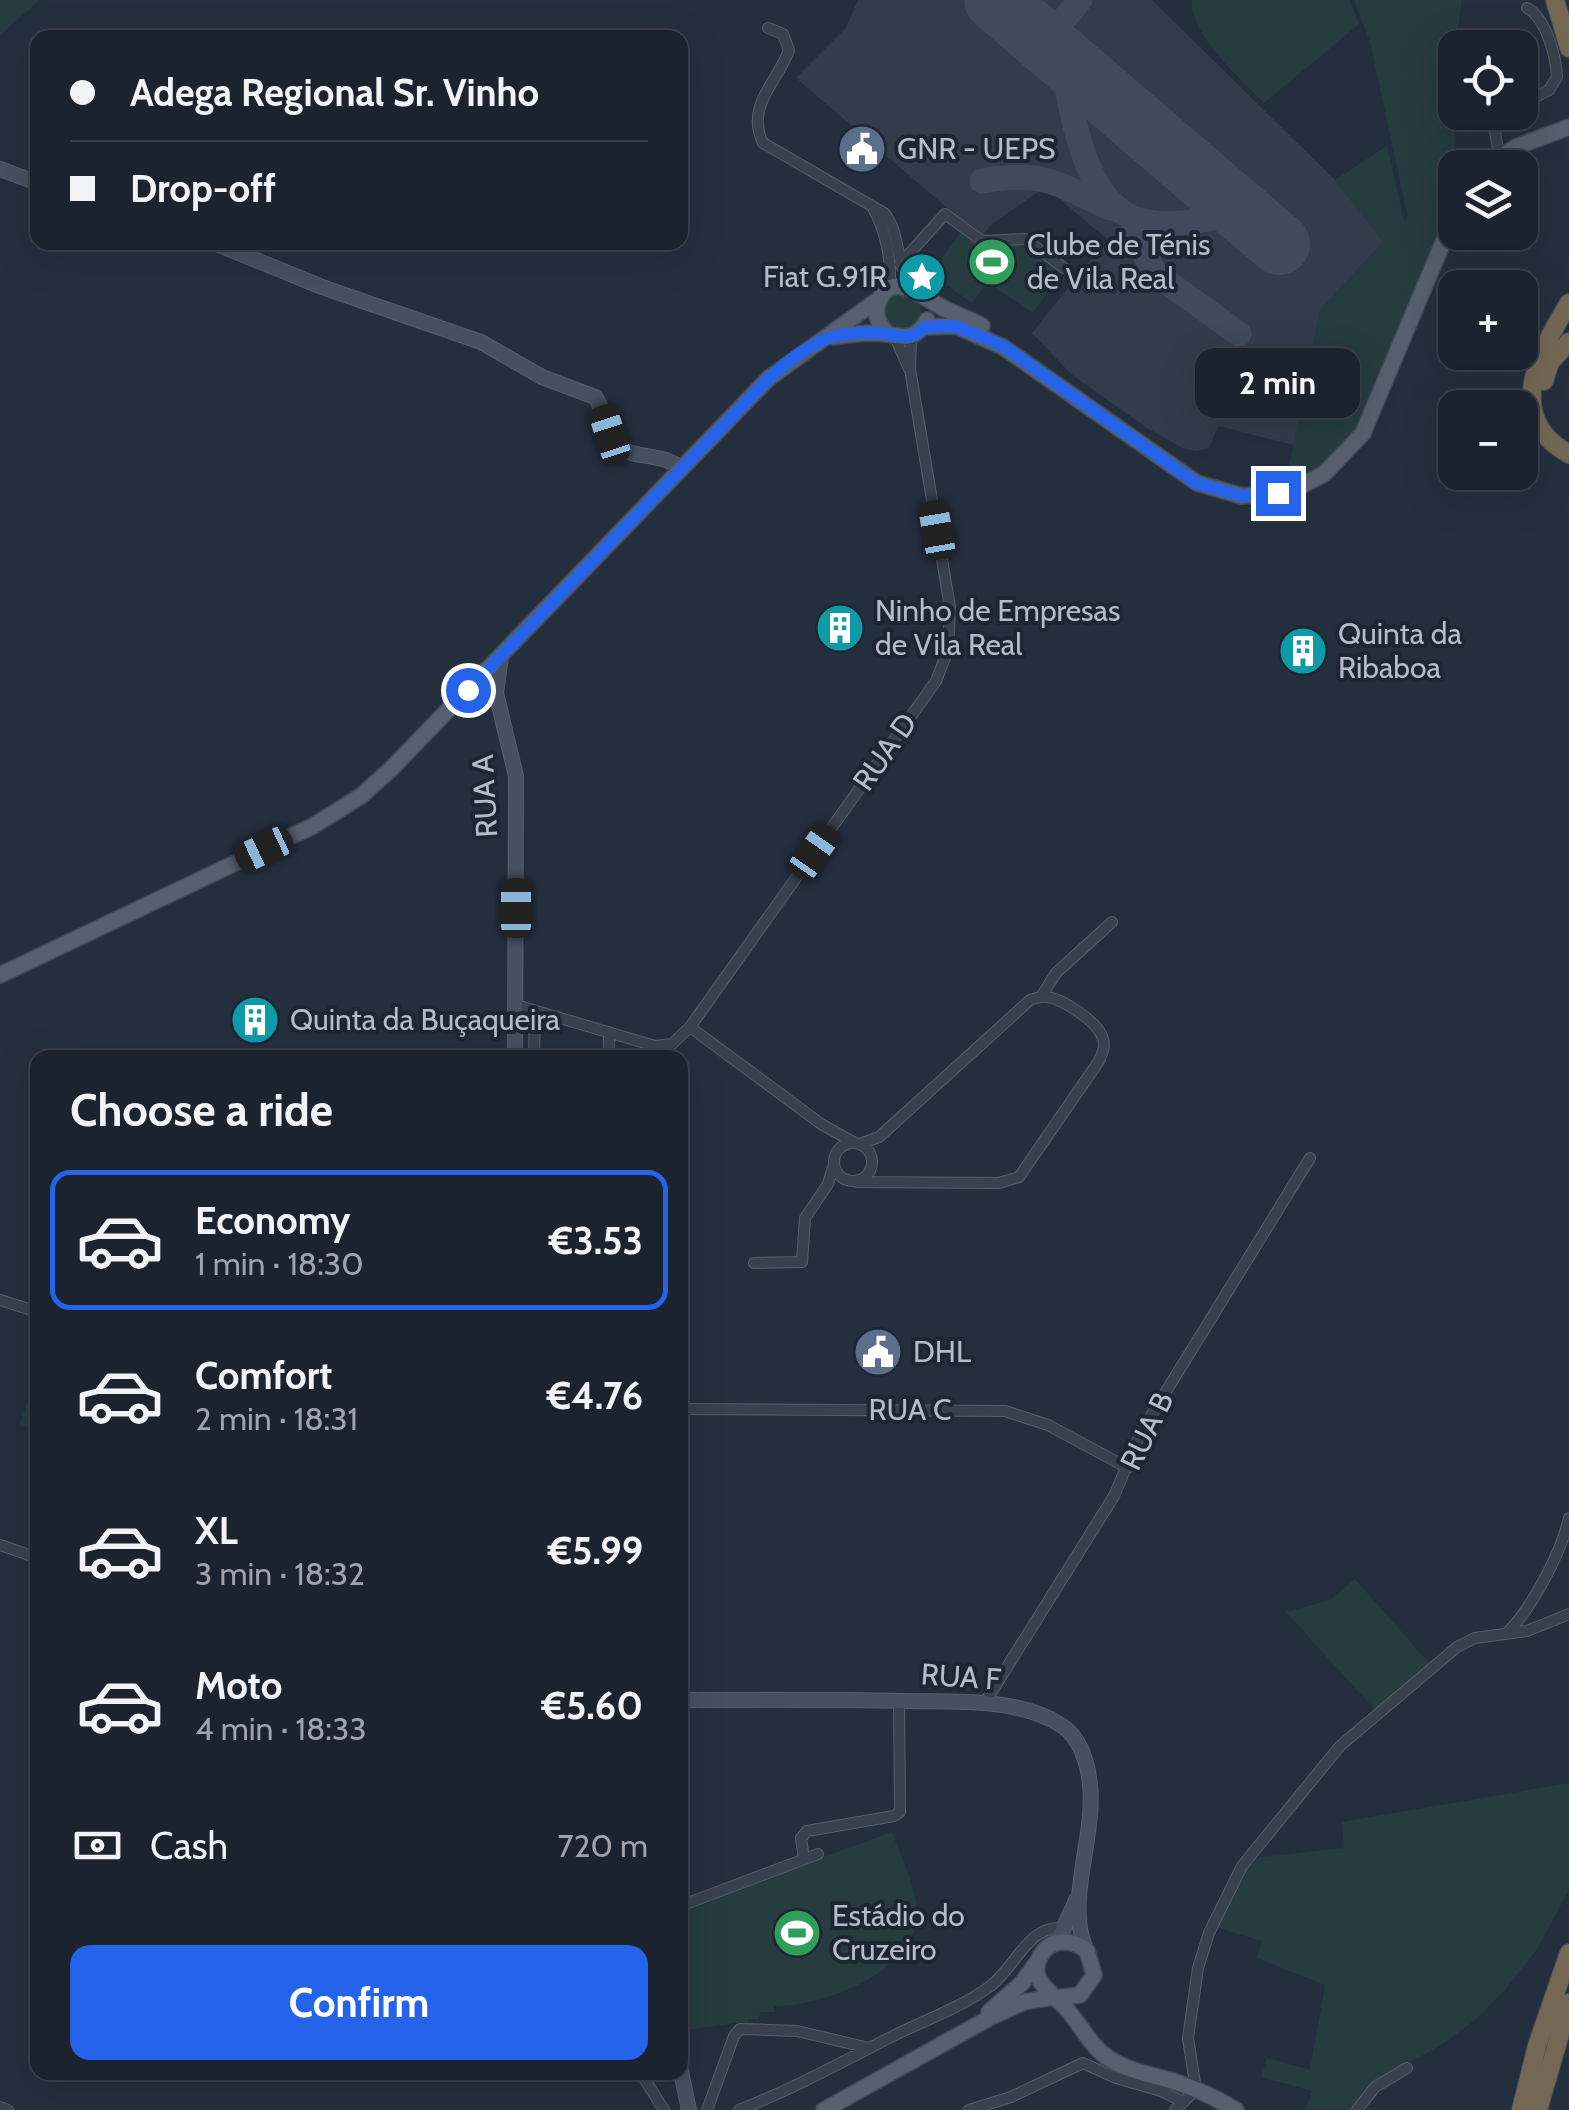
<!DOCTYPE html>
<meta charset="utf-8">
<style>
:root{--surface:#1b232e;--page:#242b36;--text:#f1f3f6;--muted:#a0a4aa;--line:#39404a;--accent:#2563eb}
body{margin:0;font-family:Cabin,sans-serif;background:var(--page);color:var(--text);height:100vh;display:flex;flex-direction:column;font-size:38px;white-space:nowrap}
*{box-sizing:border-box;margin:0}
p{font-size:32px;color:var(--muted)}
.icon{flex:none;width:55px;height:55px;fill:none;stroke:currentColor;stroke-width:2;stroke-linecap:round;stroke-linejoin:round}
.map{position:relative;flex:1;overflow:hidden}
.drawer{position:absolute;left:30px;top:1050px;width:658px;height:1030px;display:flex;flex-direction:column;background:var(--surface);border-radius:20px;box-shadow:0 10px 40px #0002,0 0 0 2px var(--line)}
.drawer>*{flex:none}
.guide{position:absolute;left:30px;top:30px;width:658px;height:220px;border-radius:20px;box-shadow:0 10px 40px #0002,0 0 0 2px var(--line);display:grid;align-content:center;height:220px;padding:0 40px;background:var(--surface)}
.fabs{position:absolute;left:1438px;top:30px;display:grid;gap:20px}
.fabs a{display:grid;place-items:center;width:100px;height:100px;border-radius:20px;background:var(--surface);box-shadow:0 10px 40px #0002,0 0 0 2px var(--line);font-size:50px}
.end{position:absolute;width:45px;height:45px;margin:-22px;border:12px solid #2563eb;background:#fff;box-shadow:0 0 0 5px #fff}
.from{border-radius:50%}
.bubble{position:absolute;height:70px;border-radius:20px;background:var(--surface);box-shadow:0 10px 40px #0002,0 0 0 2px var(--line);font-size:32px;font-weight:800;line-height:70px;text-align:center}
.car{position:absolute;width:30px;height:60px;margin:-30px -15px;border-radius:12px;box-shadow:0 0 8px 2px #0007;background:linear-gradient(#222 24%,#8ab4d8 0 40%,#222 0 76%,#8ab4d8 0 86%,#222 0)}
.guide b{display:flex;align-items:center;gap:35px;height:95px;font-size:38px}
.guide b+b{border-top:2px solid var(--line)}
.guide i{width:25px;height:25px;background:var(--text)}
ul{padding:0;list-style:none}
li{display:flex;align-items:center;gap:30px;height:140px;margin:0 20px 15px;padding:0 20px;border:5px solid transparent;border-radius:20px}
li div{flex:1}
li b{display:block;font-size:38px}
li em{font-style:normal;font-weight:800}
li.selected{border-color:var(--accent)}
li>.icon{width:90px;height:90px;stroke-width:1.5}
h2{padding:0 40px;font-size:45px;line-height:120px}
.pay{display:flex;align-items:center;gap:25px;height:110px;padding:0 40px;font-size:38px}
.pay p{margin-inline-start:auto}
.button{display:flex;gap:20px;margin-top:auto;padding:20px 40px}
.button a{flex:1;height:115px;border-radius:20px;background:var(--accent);color:#fff;font-size:40px;font-weight:800;line-height:115px;text-align:center}
.map>svg:first-child{display:block}
.airport{fill:#323c4b}
.green{fill:#263c3f}
.lines{fill:none;stroke-linecap:round;stroke-linejoin:round}
.taxiway{stroke:#3f4a5a;stroke-width:25}
.runway{stroke:#3f4a5a;stroke-width:62}
.street-casing{stroke:#565f6c;stroke-width:12}
.secondary-casing{stroke:#565f6c;stroke-width:16}
.primary-casing{stroke:#414a57;stroke-width:18}
.highway-casing{stroke:#434c59;stroke-width:20}
.street{stroke:#38414e;stroke-width:10}
.secondary{stroke:#465061;stroke-width:14}
.primary{stroke:#56606e;stroke-width:15}
.highway{stroke:#746855;stroke-width:18}
.route{stroke:#2563eb;stroke-width:12}
.labels{text-anchor:middle;stroke-width:8;stroke-linejoin:round;paint-order:stroke}
.poi-label{font-size:30px;fill:#b4bcc9;stroke:#1d2633;text-anchor:start}
.street-label{font-size:30px;fill:#b4bcc9;stroke:#1d2633}
</style>
<div class="map">
<svg width="1569" height="2110" viewBox="0 0 1569 2110">
<rect width="100%" height="100%" fill="#242f3e"/>
<path class="airport" d="M 858,0 L 1152,0 L 1335,180 L 1384,242 L 1320,310 L 1294,445 L 1218,426 L 1209,448 L 1197,451 L 1184,449 L 1147,428 L 1071,374 L 1032,333 L 1107,239 L 1045,187 L 992,224 L 981,237 L 796,78 L 846,28 Z"/>
<path class="green" d="M 0,0 L 40,0 L 0,35 Z
M 1192,0 L 1349,0 L 1359,24 L 1264,103 C 1242,81 1189,33 1192,0 Z
M 1354,0 L 1462,0 L 1455,48 L 1454,204 L 1360,427 L 1328,464 L 1285,486 L 1320,310 L 1383,242 L 1335,180 L 1387,146 L 1404,221 L 1408,218 L 1370,42 Z
M 962,230 L 983,245 L 1017,242 L 1061,273 L 1033,313 L 988,282 L 972,303 L 931,274 Z
M883 312a19 19 0 1 1 38 0a19 19 0 1 1-38 0Z
M 36,1375 L 38,1375 L 37,1430 L 20,1424 Z
M 1355,1579 L 1430,1664 L 1376,1711 L 1286,1612 L 1330,1600 Z
M 1569,1783 L 1569,1890 L 1537,1949 L 1505,1990 L 1478,2018 L 1438,2047 L 1373,2083 L 1351,2110 L 1305,2110 L 1312,2091 L 1261,2077 L 1267,2058 L 1310,2070 L 1325,1985 L 1257,1958 L 1262,1941 L 1216,1927 L 1253,1858 L 1344,1848 L 1342,1822 Z
M 892,1832 C 901,1857 917,1888 917,1914 C 916,1974 819,2007 774,2006 L 774,2012 L 760,2012 L 759,2019 L 748,2019 L 747,2025 L 735,2023 L 687,2030 L 684,2017 L 680,2017 L 680,1909 Z"/>
<g class="lines">
<path class="taxiway" d="M 1044,43 L 1080,0
M 1061,57 C 1072,108 1082,207 1142,221 C 1175,228 1209,219 1241,212
M 982,181 C 1043,170 1057,184 1110,208
M 1132,218 L 1146,258 L 1156,274 L 1239,334"/>
<path class="runway" d="M 995,0 L 1279,244"/>
<g class="street-casing">
<path id="street" d="M 768,28 L 783,34 L 789,50 C 778,82 745,105 763,143 L 884,213 C 902,234 893,263 914,289
M 1520,105 L 1549,90 L 1557,77 C 1556,56 1546,18 1527,8
M 1499,155 L 1495,132 L 1507,112
M 872,206 C 885,229 893,262 889,289
M 900,264 L 945,214 L 982,241 L 1025,239 L 1064,268
M 895,337 L 909,369
M 1041,997 L 1056,973 L 1112,922
M 516,1005 L 655,1046 L 672,1044 L 690,1027 L 936,681 L 948,650 L 950,607 L 910,369 L 911,337
M 690,1027 L 821,1124 L 855,1143
M 534,1058 L 535,1011
M 609,1058 L 609,1032
M834 1162a19 19 0 1 1 38 0a19 19 0 1 1-38 0Z
M 857,1182 L 999,1183 L 1019,1177 L 1099,1061 C 1103,1052 1106,1045 1102,1036 C 1096,1021 1063,999 1047,997 C 1040,996 1037,998 1030,1000 L 879,1137 L 860,1144
M 754,1263 L 802,1262 L 805,1218 L 828,1184 L 833,1167
M 0,1300 L 38,1312
M 680,1409 L 1005,1411 L 1048,1425 L 1128,1468
M 0,1545 L 38,1558
M 1508,1632 C 1533,1606 1561,1553 1569,1518
M 984,1704 L 1114,1496 L 1141,1432 L 1310,1158
M 804,1859 L 801,1838 L 807,1831 L 894,1816 L 900,1812 L 899,1700
M 680,1906 L 818,1854
M 640,2072 L 664,2110
M 0,2107 L 8,2110
M 707,2110 L 734,2036 L 740,2029 L 797,2031 L 869,2048
M 739,2110 C 793,2089 842,2062 893,2036 C 925,2020 960,2008 989,1987 C 1014,1970 1030,1921 1064,1929
M 969,2110 L 1011,2097 L 1083,2063 L 1116,2078 L 1161,2091 L 1181,2101
M 1175,2110 L 1196,2090 L 1188,2038 L 1198,1968 L 1209,1933 L 1242,1866 L 1340,1746 L 1457,1647 L 1475,1638 L 1527,1631 L 1569,1614
M 1357,2110 L 1375,2087 L 1407,2068"/>
</g>
<g class="secondary-casing">
<path id="secondary" d="M 0,169 L 38,183
M 212,242 L 322,287 L 481,342 L 542,377 L 595,397 C 606,411 604,438 620,448 C 639,460 663,452 681,469
M 501,657 L 496,693 L 516,776 L 515,1058
M 680,1700 C 754,1700 828,1699 903,1701 C 952,1702 1017,1697 1061,1725 C 1080,1737 1088,1763 1090,1785 C 1096,1837 1064,1905 1087,1951
M 1053,1944 L 1061,1934 L 1076,1900
M 680,2067 L 689,2110"/>
</g>
<g class="primary-casing">
<path id="primary" d="M 1484,168 L 1516,147 L 1569,127
M 924,327 L 956,326 L 1003,347 L 1197,483 L 1242,496 L 1278,493 L 1295,489 L 1324,474 L 1363,433 L 1455,214
M 887,333 C 879,325 874,316 878,304 C 890,266 925,300 945,309 C 957,315 970,319 982,326
M 834,337 C 849,334 862,333 876,333 C 898,334 914,345 927,320
M 0,975 L 313,826 L 361,796 L 391,769 L 769,378 L 879,299
M 1056,1998 L 1080,1995 L 1094,1975 L 1087,1951 C 1073,1939 1052,1937 1041,1955 C 1027,1978 1049,1991 1063,2005 C 1079,2021 1089,2045 1108,2058 C 1126,2070 1151,2075 1173,2081 C 1195,2088 1216,2098 1236,2110
M 989,2012 L 1022,1983 L 1038,1961
M 824,2110 L 991,2017 L 1024,2002 L 1053,1997"/>
</g>
<g class="highway-casing">
<path id="highway" d="M 1555,0 L 1569,48
M 1569,303 C 1540,351 1502,417 1569,454
M 1544,381 L 1550,362 L 1569,342
M 1521,2110 L 1537,2046 L 1569,1953
M 1538,2110 L 1569,2003"/>
</g>
<use href="#street" class="street"/>
<use href="#secondary" class="secondary"/>
<use href="#primary" class="primary"/>
<use href="#highway" class="highway"/>
</g>
<g class="lines">
<path class="route" d="M 468,690 L 769,378 C 787,362 811,342 835,336 C 850,333 866,332 882,333 C 899,335 910,343 924,327 L 956,326 L 1003,346 L 1196,483 L 1242,496 L 1278,493"/>
</g>
<defs>
<g id="civic-disc" transform="scale(2.5)"><circle r="9.5" fill="#5c6f8a" stroke="#1d2633"/><path d="M-.6-6.5H3V-4.5H.6V-3L4-1V1h2V6H-6V1h2V-1L-.6-3ZM-1.2 2.5V6h2.4V2.5Z" fill="#fff"/></g>
<g id="stadium-disc" transform="scale(2.5)"><circle r="9.5" fill="#2e9e5b" stroke="#1d2633"/><path d="M0-5a6.5 5 0 1 0 0 10a6.5 5 0 1 0 0-10ZM-3.5-1.8h7v3.6h-7Z" fill="#fff"/></g>
<g id="sight-disc" transform="scale(2.5)"><circle r="9.5" fill="#0f9aa8" stroke="#1d2633"/><path d="M0-6L1.8-2.2L6-1.7L2.9 1.2L3.7 5.4L0 3.3L-3.7 5.4L-2.9 1.2L-6-1.7L-1.8-2.2Z" fill="#fff"/></g>
<g id="building-disc" transform="scale(2.5)"><circle r="9.5" fill="#0f9aa8" stroke="#1d2633"/><path d="M-4-6H4V6H1V3H-1V6H-4ZM-2.5-4.3h1.7v1.8h-1.7ZM.8-4.3h1.7v1.8H.8ZM-2.5-1h1.7V.8h-1.7ZM.8-1h1.7V.8H.8Z" fill="#fff"/></g>
</defs>
<g fill-rule="evenodd">
<use href="#civic-disc" x="862" y="149"/>
<use href="#stadium-disc" x="992" y="262"/>
<use href="#sight-disc" x="922" y="277"/>
<use href="#building-disc" x="840" y="628"/>
<use href="#building-disc" x="1303" y="651"/>
<use href="#building-disc" x="255" y="1020"/>
<use href="#civic-disc" x="878" y="1352"/>
<use href="#stadium-disc" x="797" y="1933"/>
</g>
<g class="labels">
<g class="poi-label">
<text x="897" y="159">GNR - UEPS</text>
<text x="1027" y="255">Clube de Ténis<tspan x="1027" dy="34">de Vila Real</tspan></text>
<text x="887" y="287" text-anchor="end">Fiat G.91R</text>
<text x="875" y="621">Ninho de Empresas<tspan x="875" dy="34">de Vila Real</tspan></text>
<text x="1338" y="644">Quinta da<tspan x="1338" dy="34">Ribaboa</tspan></text>
<text x="290" y="1030">Quinta da Buçaqueira</text>
<text x="913" y="1362">DHL</text>
<text x="832" y="1926">Estádio do<tspan x="832" dy="34">Cruzeiro</tspan></text>
</g>
<g class="street-label">
<text transform="translate(885 752) rotate(-55)" y="10">RUA D</text>
<text transform="translate(485 796) rotate(-93)" y="10">RUA A</text>
<text x="910" y="1420">RUA C</text>
<text transform="translate(1147 1431) rotate(-64)" y="10">RUA B</text>
<text transform="translate(961 1677) rotate(4)" y="10">RUA F</text>
</g>
</g>
</svg>
<div class="fabs">
<a><svg class="icon" aria-label="locate" viewBox="0 0 24 24"><circle cx="12" cy="12" r="6"/><path d="M12 2v4M12 18v4M2 12h4M18 12h4"/></svg></a>
<a><svg class="icon" aria-label="layers" viewBox="0 0 24 24"><path d="M12 4l9 5-9 5-9-5zM3 14l9 5 9-5"/></svg></a>
<a>+</a>
<a>−</a>
</div>
<i class="end from" style="left:468px;top:690px"></i>
<i class="end" style="left:1278px;top:493px"></i>
<div class="bubble" style="left:1195px;top:348px;width:165px">2 min</div>
<i class="car" style="left:610px;top:434px;rotate:342deg"></i>
<i class="car" style="left:937px;top:530px;rotate:350deg"></i>
<i class="car" style="left:264px;top:849px;rotate:245deg"></i>
<i class="car" style="left:814px;top:852px;rotate:35deg"></i>
<i class="car" style="left:516px;top:908px;rotate:0deg"></i>
<div class="guide">
<b><i class="from"></i>Adega Regional Sr. Vinho</b>
<b><i></i>Drop-off</b>
</div>
<section class="drawer">
<h2>Choose a ride</h2>
<ul>
<li class="selected"><svg class="icon" aria-label="car" viewBox="0 0 24 24"><path d="M5 17H2v-5l4-1 3-4h7l3 4 3 1v5h-3M9 17h6M6 11h13"/><circle cx="7" cy="17" r="2"/><circle cx="17" cy="17" r="2"/></svg><div><b>Economy</b><p>1 min · 18:30</p></div><em>€3.53</em></li>
<li><svg class="icon" aria-label="car" viewBox="0 0 24 24"><path d="M5 17H2v-5l4-1 3-4h7l3 4 3 1v5h-3M9 17h6M6 11h13"/><circle cx="7" cy="17" r="2"/><circle cx="17" cy="17" r="2"/></svg><div><b>Comfort</b><p>2 min · 18:31</p></div><em>€4.76</em></li>
<li><svg class="icon" aria-label="car" viewBox="0 0 24 24"><path d="M5 17H2v-5l4-1 3-4h7l3 4 3 1v5h-3M9 17h6M6 11h13"/><circle cx="7" cy="17" r="2"/><circle cx="17" cy="17" r="2"/></svg><div><b>XL</b><p>3 min · 18:32</p></div><em>€5.99</em></li>
<li><svg class="icon" aria-label="car" viewBox="0 0 24 24"><path d="M5 17H2v-5l4-1 3-4h7l3 4 3 1v5h-3M9 17h6M6 11h13"/><circle cx="7" cy="17" r="2"/><circle cx="17" cy="17" r="2"/></svg><div><b>Moto</b><p>4 min · 18:33</p></div><em>€5.60</em></li>
</ul>
<div class="pay"><svg class="icon" aria-label="cash" viewBox="0 0 24 24"><path d="M3 7h18v10H3z"/><circle cx="12" cy="12" r="2"/></svg>Cash<p>720 m</p></div>
<div class="button"><a>Confirm</a></div>
</section>
</div>
